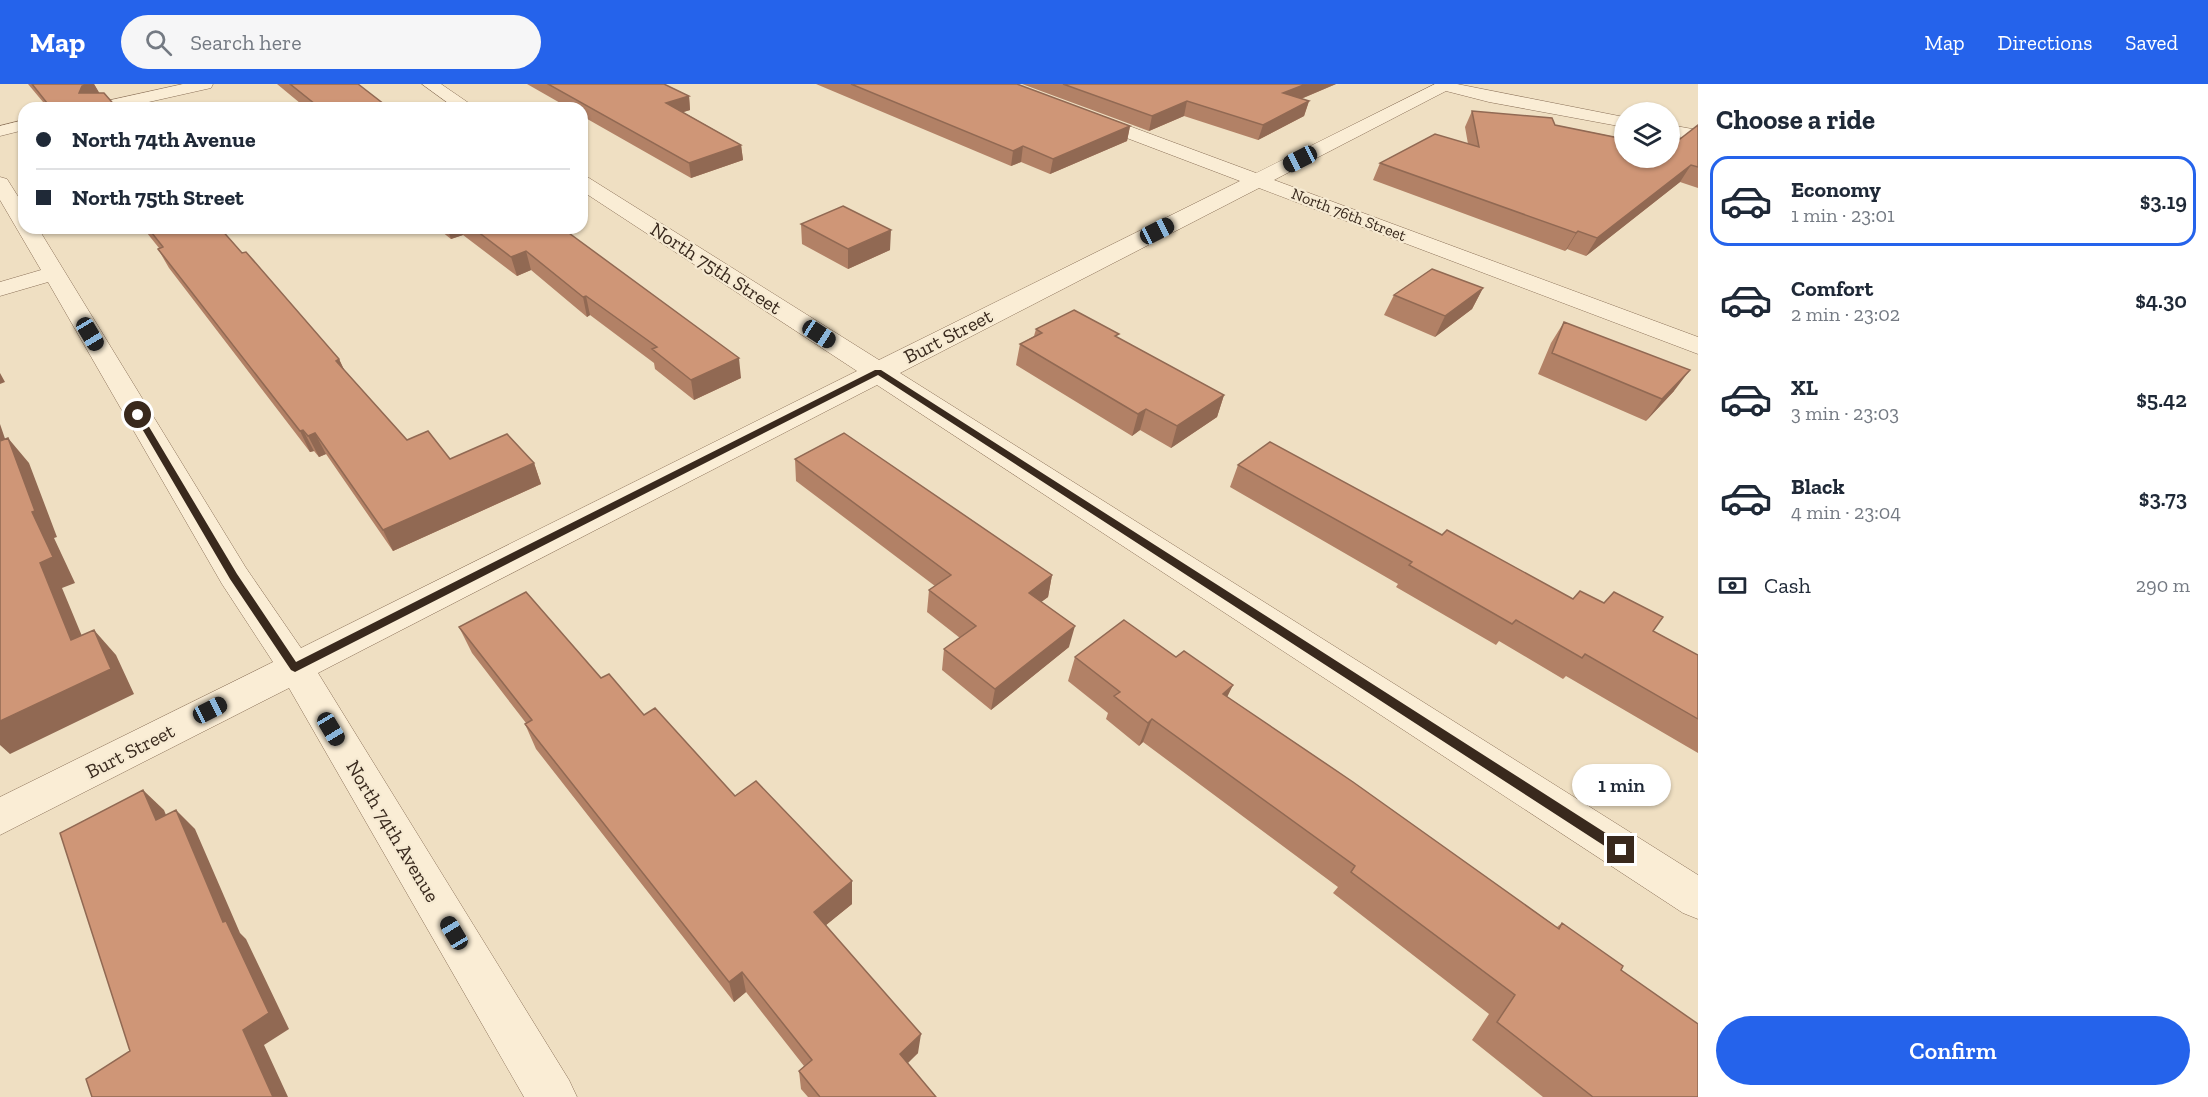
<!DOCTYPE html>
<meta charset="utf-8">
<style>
:root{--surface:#fff;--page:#f6f6f7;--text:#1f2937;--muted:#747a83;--line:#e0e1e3;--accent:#2563eb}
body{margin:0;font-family:"Zilla Slab",serif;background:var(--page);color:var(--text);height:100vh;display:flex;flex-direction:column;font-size:22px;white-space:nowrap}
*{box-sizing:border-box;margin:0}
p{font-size:20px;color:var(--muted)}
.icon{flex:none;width:33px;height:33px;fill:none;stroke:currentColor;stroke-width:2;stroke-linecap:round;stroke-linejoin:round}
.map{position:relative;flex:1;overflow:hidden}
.panel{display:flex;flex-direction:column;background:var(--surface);width:510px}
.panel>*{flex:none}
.banner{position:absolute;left:18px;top:18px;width:570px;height:132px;border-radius:18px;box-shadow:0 2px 4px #0004;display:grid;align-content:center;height:132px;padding:0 18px;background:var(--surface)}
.tools{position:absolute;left:1614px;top:18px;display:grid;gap:12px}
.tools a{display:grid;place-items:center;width:66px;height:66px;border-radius:50%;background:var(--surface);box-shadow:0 2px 4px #0004;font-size:30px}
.end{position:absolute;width:27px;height:27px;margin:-14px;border:8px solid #39291d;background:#fff;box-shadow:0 0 0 3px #fff}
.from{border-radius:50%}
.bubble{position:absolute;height:42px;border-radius:21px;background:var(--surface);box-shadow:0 2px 4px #0004;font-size:20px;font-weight:600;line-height:42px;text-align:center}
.car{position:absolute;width:18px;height:36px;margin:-18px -9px;border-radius:8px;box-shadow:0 0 4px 2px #0007;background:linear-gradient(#222 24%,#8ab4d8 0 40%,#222 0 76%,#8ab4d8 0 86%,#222 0)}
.banner b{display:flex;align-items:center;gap:21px;height:57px;font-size:22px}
.banner b+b{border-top:2px solid var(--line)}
.banner i{width:15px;height:15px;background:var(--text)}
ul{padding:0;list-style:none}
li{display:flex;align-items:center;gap:18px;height:90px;margin:0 12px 9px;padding:0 6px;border:3px solid transparent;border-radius:18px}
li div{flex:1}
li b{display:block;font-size:22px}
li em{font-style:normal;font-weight:600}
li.selected{border-color:var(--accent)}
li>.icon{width:54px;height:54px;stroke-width:1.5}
h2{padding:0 18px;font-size:27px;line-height:72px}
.pay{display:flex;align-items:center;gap:15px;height:66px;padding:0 18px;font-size:22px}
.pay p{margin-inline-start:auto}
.button{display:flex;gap:12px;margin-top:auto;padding:12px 18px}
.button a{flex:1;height:69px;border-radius:36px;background:var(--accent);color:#fff;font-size:24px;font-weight:600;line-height:69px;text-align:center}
header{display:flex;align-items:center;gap:36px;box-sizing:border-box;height:84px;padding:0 30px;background:var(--accent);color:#fff}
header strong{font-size:28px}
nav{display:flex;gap:33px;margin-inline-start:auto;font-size:21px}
.search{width:420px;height:54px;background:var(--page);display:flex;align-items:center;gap:15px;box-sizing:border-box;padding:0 21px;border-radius:33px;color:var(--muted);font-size:22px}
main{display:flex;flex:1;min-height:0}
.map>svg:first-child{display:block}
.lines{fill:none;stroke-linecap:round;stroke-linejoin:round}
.minor-casing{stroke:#8a7058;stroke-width:1}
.minor{fill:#faedd5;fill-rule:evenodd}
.wall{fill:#b28166}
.shaded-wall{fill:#916953}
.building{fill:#cf9677;stroke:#916953;stroke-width:1.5}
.route{fill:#39291d}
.labels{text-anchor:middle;stroke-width:4.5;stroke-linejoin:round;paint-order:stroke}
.far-street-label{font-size:16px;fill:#39291d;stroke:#f6ead2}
.street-label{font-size:20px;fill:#39291d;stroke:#f6ead2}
</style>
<header>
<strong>Map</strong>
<div class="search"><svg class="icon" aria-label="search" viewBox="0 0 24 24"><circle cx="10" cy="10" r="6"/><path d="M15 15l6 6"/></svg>Search here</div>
<nav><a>Map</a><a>Directions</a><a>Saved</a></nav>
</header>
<main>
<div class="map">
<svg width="1698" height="1013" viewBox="0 0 1698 1013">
<rect width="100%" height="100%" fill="#efdfc2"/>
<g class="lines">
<g class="minor-casing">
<path id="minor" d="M 183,0 L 213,0 L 211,4 L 122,24 L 90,24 L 93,20 Z
M 422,0 L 441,0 L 476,24 L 455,24 Z
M 1435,0 L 1457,0 L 1624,33 L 1624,43 L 1489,18 L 1446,7 L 1274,96 L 1698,253 L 1698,270 L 1259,104 L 900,289 L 1698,791 L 1698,835 L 1683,829 L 877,301 L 318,589 L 569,996 L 577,1013 L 524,1013 L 289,604 L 0,751 L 0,713 L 273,578 L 222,500 L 48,198 L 0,212 L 0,198 L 41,186 L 0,116 L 0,93 L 7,95 L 24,122 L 24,144 L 38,144 L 246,484 L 301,564 L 857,287 L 582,107 L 582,92 L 589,94 L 879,276 L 1240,97 L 1082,37 L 1079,33 L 1082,29 L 1094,29 L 1256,89 Z
M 24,36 L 24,46 L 0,52 L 0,42 Z
M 1670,41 L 1698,46 L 1698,56 L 1670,51 Z"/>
</g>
<use href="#minor" class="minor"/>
</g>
<path class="wall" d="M 28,0 L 94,0 L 99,9 L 117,24 L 48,24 Z
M 277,0 L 358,0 L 389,24 L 306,24 Z
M 527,0 L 664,0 L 689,12 L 690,26 L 683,28 L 741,61 L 743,76 L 691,94 L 582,32 L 582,24 L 569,24 Z
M 816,0 L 1017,0 L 1130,42 L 1127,57 L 1050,90 L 1021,78 L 1011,82 Z
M 1022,0 L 1336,0 L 1301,15 L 1309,17 L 1304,32 L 1258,56 L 1184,32 L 1149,47 Z
M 1472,27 L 1555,41 L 1621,54 L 1624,48 L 1624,74 L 1680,55 L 1698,41 L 1698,104 L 1680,98 L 1586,172 L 1567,165 L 1565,167 L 1373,96 L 1380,79 L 1468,60 L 1465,43 Z
M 801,140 L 890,166 L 848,185 L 802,160 Z
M 143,144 L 220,144 L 242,169 L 339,275 L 344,286 L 407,356 L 450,375 L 534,379 L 541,400 L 393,467 L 326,370 L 319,373 L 314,367 L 310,368 L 169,184 L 158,165 L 159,164 Z
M 437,144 L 562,144 L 741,294 L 694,316 L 655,285 L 654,279 L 590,231 L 587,233 L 531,186 L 517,192 L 463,151 L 451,155 Z
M 1483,204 L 1472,225 L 1435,253 L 1384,231 L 1394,211 Z
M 1564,238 L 1674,307 L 1646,337 L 1538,290 L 1551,259 Z
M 1036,245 L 1118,254 L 1224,311 L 1217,333 L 1171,364 L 1140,346 L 1132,352 L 1016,281 L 1020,260 L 1034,252 Z
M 795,375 L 1052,491 L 1048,513 L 1041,518 L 1069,563 L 991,626 L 942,586 L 944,565 L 960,554 L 927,528 L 929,506 L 935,502 L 796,397 Z
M 1238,381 L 1442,451 L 1573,515 L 1653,547 L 1698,571 L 1698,669 L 1566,592 L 1563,595 L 1499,557 L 1496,561 L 1396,503 L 1398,500 L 1230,403 Z
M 459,543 L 601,594 L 644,631 L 852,820 L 826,841 L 918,969 L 907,979 L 936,1013 L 808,1013 L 801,1005 L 799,987 L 804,982 L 746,908 L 734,918 L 536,665 L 525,640 L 526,639 L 472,569 Z
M 1075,573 L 1176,573 L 1233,601 L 1227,613 L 1557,843 L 1562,839 L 1621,886 L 1698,1013 L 1543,1013 L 1472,956 L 1489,930 L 1333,809 L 1338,803 L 1143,658 L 1139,662 L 1106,635 L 1108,629 L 1068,597 Z"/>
<path class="shaded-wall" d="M 89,0 L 94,0 L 103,15 L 79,9 L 82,2 Z
M 1306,0 L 1336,0 L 1279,24 L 1283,9 Z
M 689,12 L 690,26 L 668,33 L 666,19 Z
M 1187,17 L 1184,32 L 1149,47 L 1152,32 Z
M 1309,17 L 1304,32 L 1258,56 L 1263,41 Z
M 1130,42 L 1127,57 L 1050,90 L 1053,75 Z
M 741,61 L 743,76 L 691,94 L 689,79 Z
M 1023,62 L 1021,78 L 1011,82 L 1013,67 Z
M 1691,81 L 1680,98 L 1586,172 L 1597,154 Z
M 447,144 L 461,144 L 463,151 L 451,155 Z
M 891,146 L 890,166 L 848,185 L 848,165 Z
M 1578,147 L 1567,165 L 1565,167 L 1576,149 Z
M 526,167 L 531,186 L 517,192 L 511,173 Z
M 1483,204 L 1472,225 L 1435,253 L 1445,232 Z
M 586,212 L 590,231 L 587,233 L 583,213 Z
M 739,274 L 741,294 L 694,316 L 691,296 Z
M 339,275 L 349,296 L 336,277 Z
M 1690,286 L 1674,307 L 1646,337 L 1662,315 Z
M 0,289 L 5,298 L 0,300 Z
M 1224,311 L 1217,333 L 1171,364 L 1177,342 Z
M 1146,325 L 1140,346 L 1132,352 L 1138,330 Z
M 0,340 L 15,384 L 0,365 Z
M 303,346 L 314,367 L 310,368 L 300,347 Z
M 315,349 L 326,370 L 319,373 L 308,352 Z
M 8,354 L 29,379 L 57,453 L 54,454 L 75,499 L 62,504 L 94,581 L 71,556 L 40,479 L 32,428 Z
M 534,379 L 541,400 L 393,467 L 383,446 Z
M 1052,491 L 1048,513 L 1025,530 L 1029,509 Z
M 1075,542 L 1069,563 L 991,626 L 995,605 Z
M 94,546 L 116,571 L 134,610 L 10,670 L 0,661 L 0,637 Z
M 1233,601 L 1221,625 L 1223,610 Z
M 1152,635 L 1143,658 L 1139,662 L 1148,639 Z
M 143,706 L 164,726 L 176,756 L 156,736 Z
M 176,726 L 195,745 L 240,849 L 246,855 L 289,945 L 264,961 L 288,1013 L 273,1013 L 243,946 L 223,838 Z
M 852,797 L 852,820 L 815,850 L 814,828 Z
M 742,888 L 746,908 L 734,918 L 729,898 Z
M 921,950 L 918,969 L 898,989 L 900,970 Z"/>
<path class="building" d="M 32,0 L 89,0 L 82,2 L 79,9 L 104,9 L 117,24 L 51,24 Z
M 290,0 L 358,0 L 389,24 L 320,24 Z
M 548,0 L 664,0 L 689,12 L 666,19 L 741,61 L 689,79 Z
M 851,0 L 1017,0 L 1130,42 L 1053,75 L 1023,62 L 1013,67 Z
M 1063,0 L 1306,0 L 1283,9 L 1309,17 L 1263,41 L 1187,17 L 1152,32 Z
M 1472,27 L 1552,34 L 1555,41 L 1624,55 L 1624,52 L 1624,74 L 1670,74 L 1670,53 L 1680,55 L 1698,41 L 1698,83 L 1691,81 L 1597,154 L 1578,147 L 1576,149 L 1380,79 L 1435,50 L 1479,63 Z
M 843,122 L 891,146 L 848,165 L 801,140 Z
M 148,144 L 220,144 L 242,169 L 246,168 L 339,275 L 336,277 L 407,356 L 428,347 L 450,375 L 507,350 L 534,379 L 383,446 L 315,349 L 308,352 L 303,346 L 300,347 L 158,165 L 163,163 Z
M 473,144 L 562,144 L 739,274 L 691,296 L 652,265 L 657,263 L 586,212 L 583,213 L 526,167 L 511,173 Z
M 1432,185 L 1483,204 L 1445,232 L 1394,211 Z
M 1074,226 L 1119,250 L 1115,252 L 1224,311 L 1177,342 L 1146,325 L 1138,330 L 1020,260 L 1042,249 L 1036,245 Z
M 1564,238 L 1690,286 L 1662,315 L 1552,269 Z
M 844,349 L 1052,491 L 1029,509 L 1075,542 L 995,605 L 944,565 L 976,542 L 929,506 L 951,491 L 795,375 Z
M 8,354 L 35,427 L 32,428 L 53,473 L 40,479 L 71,556 L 94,546 L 111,585 L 0,637 L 0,357 Z
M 1270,358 L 1442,451 L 1447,446 L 1573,515 L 1580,507 L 1604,519 L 1614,508 L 1663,533 L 1653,547 L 1698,571 L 1698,635 L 1585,570 L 1582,574 L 1516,536 L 1512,540 L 1409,481 L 1412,478 L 1238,381 Z
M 526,508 L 601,594 L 609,590 L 644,631 L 655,624 L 735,712 L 756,697 L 852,797 L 814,828 L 921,950 L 900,970 L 936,1013 L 820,1013 L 799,987 L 812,976 L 742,888 L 729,898 L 525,640 L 532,636 L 459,543 Z
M 1124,536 L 1176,573 L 1184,567 L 1233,601 L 1223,610 L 1353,698 L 1559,845 L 1562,839 L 1623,882 L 1621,886 L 1698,940 L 1698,1013 L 1593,1013 L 1497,938 L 1515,911 L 1351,788 L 1355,782 L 1152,635 L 1148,639 L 1114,612 L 1120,608 L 1075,573 Z
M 143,706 L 156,736 L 176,726 L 223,838 L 226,837 L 269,929 L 243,946 L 273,1013 L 92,1013 L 86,995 L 130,967 L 60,749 Z"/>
<path class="route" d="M 875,286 L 881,286 L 1626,762 L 1626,770 L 1617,770 L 878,291 L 295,588 L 291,586 L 230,495 L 134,331 L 138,328 L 142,331 L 237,490 L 296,578 Z"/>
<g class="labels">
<g class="far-street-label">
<text transform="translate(1349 130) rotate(21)" y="6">North 76th Street</text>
</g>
<g class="street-label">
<text transform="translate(716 184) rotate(33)" y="7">North 75th Street</text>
<text transform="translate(948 252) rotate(-27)" y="7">Burt Street</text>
<text transform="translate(130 667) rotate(-27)" y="7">Burt Street</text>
<text transform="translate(393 747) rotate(59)" y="7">North 74th Avenue</text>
</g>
</g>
</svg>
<div class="tools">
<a><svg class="icon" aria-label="layers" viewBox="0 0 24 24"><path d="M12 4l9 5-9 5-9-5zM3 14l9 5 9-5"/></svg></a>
</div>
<i class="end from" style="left:138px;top:331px"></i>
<i class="end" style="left:1621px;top:766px"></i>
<div class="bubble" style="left:1572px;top:680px;width:99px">1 min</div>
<i class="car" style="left:1300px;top:75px;rotate:243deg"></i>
<i class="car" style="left:1157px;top:147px;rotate:63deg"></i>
<i class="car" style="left:90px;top:250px;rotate:149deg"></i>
<i class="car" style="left:819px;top:250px;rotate:123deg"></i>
<i class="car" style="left:210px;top:626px;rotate:63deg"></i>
<i class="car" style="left:331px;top:645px;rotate:149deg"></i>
<i class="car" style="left:454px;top:849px;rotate:329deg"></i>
<div class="banner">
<b><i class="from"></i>North 74th Avenue</b>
<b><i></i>North 75th Street</b>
</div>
</div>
<section class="panel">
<h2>Choose a ride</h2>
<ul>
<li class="selected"><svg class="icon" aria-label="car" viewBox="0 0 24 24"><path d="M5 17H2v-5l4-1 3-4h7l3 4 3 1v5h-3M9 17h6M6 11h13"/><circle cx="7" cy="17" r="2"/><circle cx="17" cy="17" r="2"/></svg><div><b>Economy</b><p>1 min · 23:01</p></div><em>$3.19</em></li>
<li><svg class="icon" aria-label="car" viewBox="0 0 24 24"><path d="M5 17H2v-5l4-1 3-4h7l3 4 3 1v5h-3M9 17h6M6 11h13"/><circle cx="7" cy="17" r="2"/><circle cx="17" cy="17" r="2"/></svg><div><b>Comfort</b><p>2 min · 23:02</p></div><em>$4.30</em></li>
<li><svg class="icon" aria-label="car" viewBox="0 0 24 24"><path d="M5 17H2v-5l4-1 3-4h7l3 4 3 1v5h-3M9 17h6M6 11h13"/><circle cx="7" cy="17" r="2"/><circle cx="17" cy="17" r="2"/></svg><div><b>XL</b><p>3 min · 23:03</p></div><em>$5.42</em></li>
<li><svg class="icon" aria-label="car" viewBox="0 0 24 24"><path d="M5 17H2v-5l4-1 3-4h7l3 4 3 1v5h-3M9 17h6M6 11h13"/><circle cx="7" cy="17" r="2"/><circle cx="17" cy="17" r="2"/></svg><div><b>Black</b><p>4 min · 23:04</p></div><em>$3.73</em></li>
</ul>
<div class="pay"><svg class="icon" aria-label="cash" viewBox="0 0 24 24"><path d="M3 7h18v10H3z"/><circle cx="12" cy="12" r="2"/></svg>Cash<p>290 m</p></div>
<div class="button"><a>Confirm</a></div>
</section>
</main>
